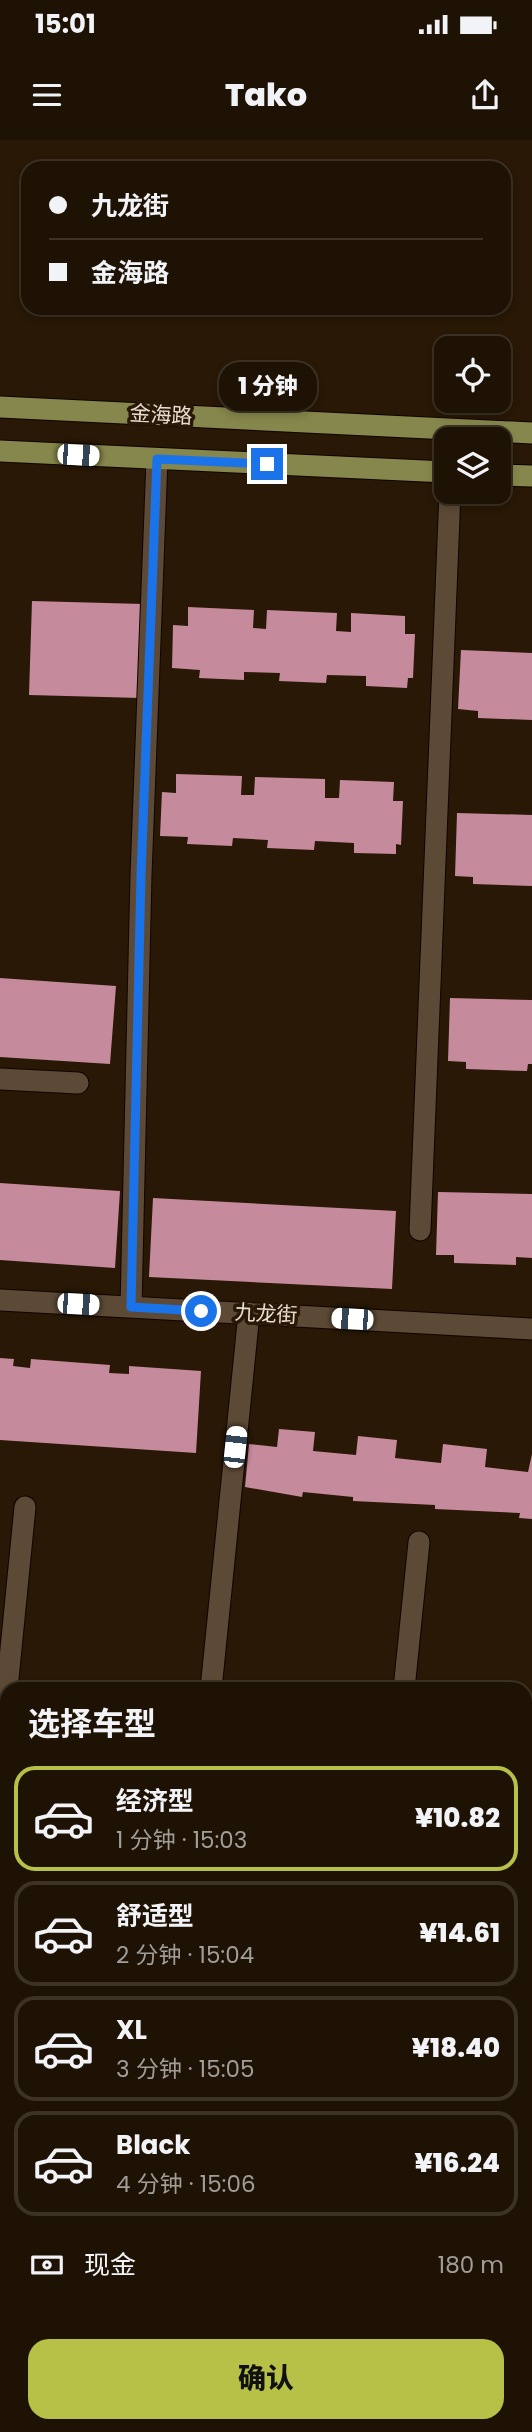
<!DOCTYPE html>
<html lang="zh">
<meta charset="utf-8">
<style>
:root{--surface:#1e1204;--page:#261b0e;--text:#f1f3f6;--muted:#a19e9a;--line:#3c3226;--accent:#b7c148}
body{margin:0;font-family:Poppins,"Noto Sans SC",sans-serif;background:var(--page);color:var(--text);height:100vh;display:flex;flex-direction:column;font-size:26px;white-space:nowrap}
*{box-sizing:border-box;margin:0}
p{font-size:23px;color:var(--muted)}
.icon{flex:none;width:38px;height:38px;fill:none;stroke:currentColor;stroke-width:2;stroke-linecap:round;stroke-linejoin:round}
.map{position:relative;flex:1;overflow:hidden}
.details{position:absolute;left:0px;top:1542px;width:532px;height:751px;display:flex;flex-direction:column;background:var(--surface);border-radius:21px 21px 0 0;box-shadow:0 4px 10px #0003,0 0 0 2px var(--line)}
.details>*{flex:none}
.banner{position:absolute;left:21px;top:21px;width:490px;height:154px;border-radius:21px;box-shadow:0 4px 10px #0003,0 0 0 2px var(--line);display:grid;align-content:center;height:154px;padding:0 28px;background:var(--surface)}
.tools{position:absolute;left:434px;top:196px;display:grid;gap:14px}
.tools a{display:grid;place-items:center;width:77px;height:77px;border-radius:14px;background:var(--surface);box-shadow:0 4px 10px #0003,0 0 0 2px var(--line);font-size:35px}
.end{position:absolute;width:32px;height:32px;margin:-16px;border:9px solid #1a73e8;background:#fff;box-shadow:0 0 0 4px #fff}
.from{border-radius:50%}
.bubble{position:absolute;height:49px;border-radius:21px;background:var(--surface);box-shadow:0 4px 10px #0003,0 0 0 2px var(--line);font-size:23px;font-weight:800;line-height:49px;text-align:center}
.car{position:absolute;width:21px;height:42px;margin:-21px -10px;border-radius:9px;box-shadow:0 0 5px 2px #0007;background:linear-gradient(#fff 24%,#345 0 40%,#fff 0 76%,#345 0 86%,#fff 0)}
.banner b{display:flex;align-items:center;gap:24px;height:66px;font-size:26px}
.banner b+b{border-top:2px solid var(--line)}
.banner i{width:18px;height:18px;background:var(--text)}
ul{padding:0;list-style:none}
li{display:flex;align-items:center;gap:21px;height:105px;margin:0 14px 10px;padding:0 14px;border:4px solid var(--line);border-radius:21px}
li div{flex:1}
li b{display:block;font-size:26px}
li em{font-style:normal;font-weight:800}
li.active{border-color:var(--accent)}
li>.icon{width:63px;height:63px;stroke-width:1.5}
h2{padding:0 28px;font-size:32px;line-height:84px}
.pay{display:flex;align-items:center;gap:18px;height:77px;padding:0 28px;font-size:26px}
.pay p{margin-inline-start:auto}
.action{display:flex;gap:14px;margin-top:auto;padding:14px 28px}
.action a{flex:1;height:80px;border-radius:21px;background:var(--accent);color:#111;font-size:28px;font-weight:800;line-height:80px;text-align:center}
.status{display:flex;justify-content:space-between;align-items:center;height:49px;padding:0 35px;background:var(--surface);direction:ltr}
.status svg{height:19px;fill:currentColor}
header{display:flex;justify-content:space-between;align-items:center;height:91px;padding:0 28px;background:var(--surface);font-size:32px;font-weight:800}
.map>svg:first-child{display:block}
.building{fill:#c58a9c}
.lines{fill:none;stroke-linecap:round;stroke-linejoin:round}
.minor-casing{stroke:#100400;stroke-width:23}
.major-casing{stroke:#100400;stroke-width:23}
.minor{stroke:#5d4a36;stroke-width:21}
.major{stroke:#86874c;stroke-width:21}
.route{stroke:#1a73e8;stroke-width:9}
.labels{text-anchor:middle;stroke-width:7;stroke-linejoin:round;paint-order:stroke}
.street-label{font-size:21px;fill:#e9ddd1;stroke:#281805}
</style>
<div class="status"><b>15:01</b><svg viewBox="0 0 49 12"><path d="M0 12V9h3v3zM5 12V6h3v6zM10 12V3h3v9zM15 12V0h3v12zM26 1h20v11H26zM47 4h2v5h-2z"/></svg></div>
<header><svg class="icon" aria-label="menu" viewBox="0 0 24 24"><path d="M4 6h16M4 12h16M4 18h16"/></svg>Tako<svg class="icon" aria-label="share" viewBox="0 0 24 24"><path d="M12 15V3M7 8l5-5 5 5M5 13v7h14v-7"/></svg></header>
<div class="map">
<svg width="532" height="2292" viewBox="0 0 532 2292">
<rect width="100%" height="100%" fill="#281805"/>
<path class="building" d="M 32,461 L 143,464 L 141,558 L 29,555 Z
M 188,467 L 254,470 L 253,488 L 266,489 L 267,470 L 337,473 L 336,491 L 351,492 L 351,473 L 405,476 L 405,494 L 415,494 L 413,538 L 408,538 L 407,548 L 366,546 L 366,536 L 327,535 L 326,543 L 279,541 L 280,533 L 244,532 L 244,540 L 199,538 L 200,530 L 172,528 L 173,485 L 188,486 Z
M 461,510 L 532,513 L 532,580 L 478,578 L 478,571 L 458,569 Z
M 176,634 L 242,636 L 241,655 L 254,655 L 255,637 L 325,639 L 325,658 L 339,658 L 340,640 L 394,642 L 393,661 L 403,661 L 401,705 L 396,704 L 396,714 L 354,713 L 354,703 L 315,701 L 314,710 L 267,708 L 268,700 L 233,698 L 232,706 L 187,704 L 188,697 L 160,696 L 162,652 L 176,653 Z
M 457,673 L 532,675 L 532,746 L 473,744 L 473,737 L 455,736 Z
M 0,838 L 116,846 L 110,924 L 0,917 Z
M 450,858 L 532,860 L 532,924 L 528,924 L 527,931 L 466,929 L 466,922 L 448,921 Z
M 0,1043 L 120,1051 L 115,1128 L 0,1120 Z
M 438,1052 L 532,1054 L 532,1118 L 516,1117 L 516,1125 L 454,1123 L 454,1115 L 436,1115 Z
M 153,1058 L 396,1071 L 392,1149 L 149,1137 Z
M 0,1218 L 14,1219 L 13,1226 L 30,1228 L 31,1219 L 110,1225 L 109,1233 L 129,1234 L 129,1226 L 201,1231 L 196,1313 L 0,1300 Z
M 279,1289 L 315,1292 L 313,1311 L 356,1315 L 358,1296 L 397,1300 L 395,1318 L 441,1323 L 443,1304 L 487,1309 L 485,1327 L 528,1332 L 532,1314 L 532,1379 L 519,1378 L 520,1373 L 435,1369 L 435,1365 L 353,1361 L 353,1357 L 303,1352 L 302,1357 L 245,1347 L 249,1304 L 277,1307 Z"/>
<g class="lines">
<g class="minor-casing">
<path id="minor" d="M 0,939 L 78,943
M 420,1090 L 450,352
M 0,1160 L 532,1189
M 131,1167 L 141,735 L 157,319
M 7,1549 L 25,1367
M 211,1549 L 249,1173
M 404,1549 L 419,1402
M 0,1626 L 7,1553
M 0,2115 L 7,2116
M 525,2171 L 532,2172
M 151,2292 L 152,2286"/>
</g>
<g class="major-casing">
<path id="major" d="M 0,267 L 532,293
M 0,311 L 446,332
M 499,335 L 532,336"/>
</g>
<use href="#minor" class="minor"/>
<use href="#major" class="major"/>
</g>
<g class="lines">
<path class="route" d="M 201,1171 L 131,1167 L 141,735 L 157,319 L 267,324"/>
</g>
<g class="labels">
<g class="street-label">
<text transform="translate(161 275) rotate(3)" y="7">金海路</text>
<text transform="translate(266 1174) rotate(3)" y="7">九龙街</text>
</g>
</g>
</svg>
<div class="tools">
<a><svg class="icon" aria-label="locate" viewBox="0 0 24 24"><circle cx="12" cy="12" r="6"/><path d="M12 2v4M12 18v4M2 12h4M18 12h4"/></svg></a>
<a><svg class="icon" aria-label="layers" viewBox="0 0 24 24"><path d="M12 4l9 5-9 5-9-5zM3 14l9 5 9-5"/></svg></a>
</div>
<i class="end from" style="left:201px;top:1171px"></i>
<i class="end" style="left:267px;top:324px"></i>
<div class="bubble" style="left:219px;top:222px;width:98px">1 分钟</div>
<i class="car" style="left:78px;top:315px;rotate:93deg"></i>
<i class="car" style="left:78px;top:1164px;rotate:93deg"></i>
<i class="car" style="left:352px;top:1179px;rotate:273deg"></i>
<i class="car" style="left:235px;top:1307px;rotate:6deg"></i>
<div class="banner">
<b><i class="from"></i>九龙街</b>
<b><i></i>金海路</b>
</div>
<section class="details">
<h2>选择车型</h2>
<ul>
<li class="active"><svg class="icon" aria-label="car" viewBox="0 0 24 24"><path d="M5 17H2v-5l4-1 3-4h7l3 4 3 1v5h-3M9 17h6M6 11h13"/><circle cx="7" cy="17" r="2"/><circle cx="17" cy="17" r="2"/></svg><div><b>经济型</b><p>1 分钟 · 15:03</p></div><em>¥10.82</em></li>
<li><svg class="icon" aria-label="car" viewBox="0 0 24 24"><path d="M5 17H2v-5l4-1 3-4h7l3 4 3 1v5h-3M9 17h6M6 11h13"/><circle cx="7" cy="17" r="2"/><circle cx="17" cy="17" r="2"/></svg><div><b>舒适型</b><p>2 分钟 · 15:04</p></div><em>¥14.61</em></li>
<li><svg class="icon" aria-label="car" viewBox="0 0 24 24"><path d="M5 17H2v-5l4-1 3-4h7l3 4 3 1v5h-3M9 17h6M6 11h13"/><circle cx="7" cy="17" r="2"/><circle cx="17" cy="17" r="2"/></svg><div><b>XL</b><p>3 分钟 · 15:05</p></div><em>¥18.40</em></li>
<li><svg class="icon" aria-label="car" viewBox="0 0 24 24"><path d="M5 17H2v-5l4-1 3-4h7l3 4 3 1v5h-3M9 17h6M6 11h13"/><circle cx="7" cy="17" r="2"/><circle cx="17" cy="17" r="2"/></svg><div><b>Black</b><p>4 分钟 · 15:06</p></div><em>¥16.24</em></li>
</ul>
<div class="pay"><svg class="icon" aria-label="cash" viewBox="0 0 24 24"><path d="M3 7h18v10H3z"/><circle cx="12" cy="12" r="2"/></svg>现金<p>180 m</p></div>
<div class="action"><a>确认</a></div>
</section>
</div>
